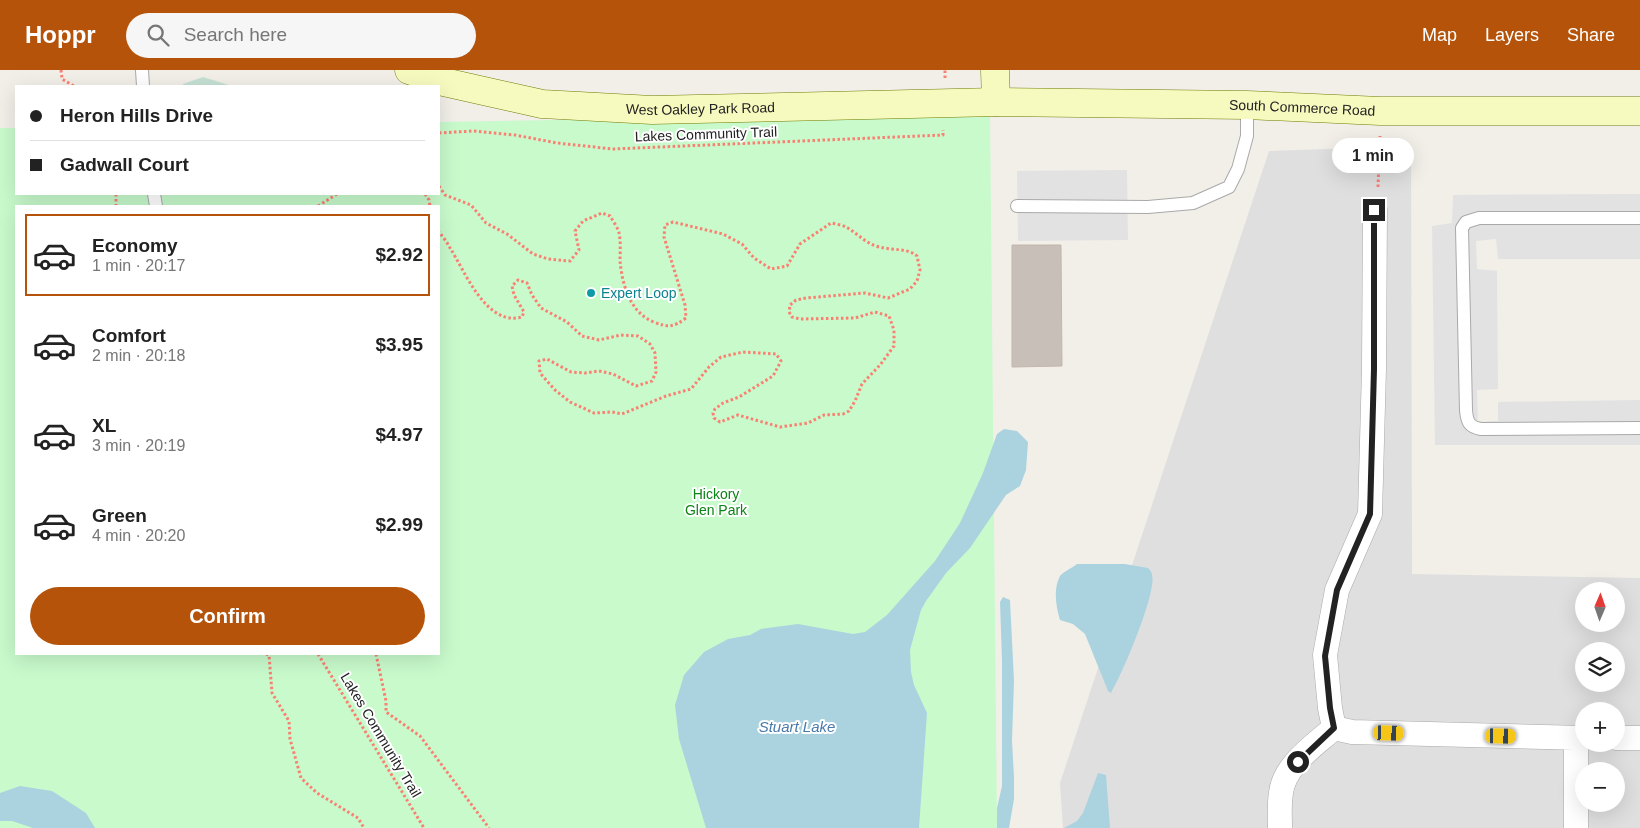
<!DOCTYPE html>
<meta charset="utf-8">
<style>
:root{--surface:#fff;--page:#f6f6f6;--text:#222;--muted:#767676;--line:#e0e0e0;--accent:#b45309}
body{margin:0;font-family:Arial,sans-serif;background:var(--page);color:var(--text);height:100vh;display:flex;flex-direction:column;font-size:19px;white-space:nowrap}
*{box-sizing:border-box;margin:0}
p{font-size:16px;color:var(--muted)}
.icon{flex:none;width:28px;height:28px;fill:none;stroke:currentColor;stroke-width:2;stroke-linecap:round;stroke-linejoin:round}
.map{position:relative;flex:1;overflow:hidden}
.details{position:absolute;left:15px;top:135px;width:425px;height:450px;display:flex;flex-direction:column;background:var(--surface);border-radius:0px;box-shadow:0 5px 20px #0002}
.details>*{flex:none}
.hud{position:absolute;left:15px;top:15px;width:425px;height:110px;border-radius:0px;box-shadow:0 5px 20px #0002;display:grid;align-content:center;height:110px;padding:0 15px;background:var(--surface)}
.needle{width:32px;rotate:2deg}
.fabs{position:absolute;left:1575px;top:512px;display:grid;gap:10px}
.fabs a{display:grid;place-items:center;width:50px;height:50px;border-radius:50%;background:var(--surface);box-shadow:0 5px 20px #0002;font-size:25px}
.end{position:absolute;width:22px;height:22px;margin:-11px;border:6px solid #222;background:#fff;box-shadow:0 0 0 2px #fff}
.from{border-radius:50%}
.bubble{position:absolute;height:35px;border-radius:18px;background:var(--surface);box-shadow:0 5px 20px #0002;font-size:16px;font-weight:700;line-height:35px;text-align:center}
.car{position:absolute;width:15px;height:30px;margin:-15px -8px;border-radius:6px;box-shadow:0 0 4px 1px #0007;background:linear-gradient(#f5c518 24%,#345 0 40%,#f5c518 0 76%,#345 0 86%,#f5c518 0)}
.hud b{display:flex;align-items:center;gap:18px;height:48px;font-size:19px}
.hud b+b{border-top:1px solid var(--line)}
.hud i{width:12px;height:12px;background:var(--text)}
ul{padding:9px 0 0;list-style:none}
li{display:flex;align-items:center;gap:15px;height:82px;margin:0 10px 8px;padding:0 5px;border:2px solid transparent;border-radius:0px}
li div{flex:1}
li b{display:block;font-size:19px}
li em{font-style:normal;font-weight:700}
li.active{border-color:var(--accent)}
li>.icon{width:45px;height:45px;stroke-width:1.5}
.action{display:flex;gap:10px;margin-top:auto;padding:10px 15px}
.action a{flex:1;height:58px;border-radius:30px;background:var(--accent);color:#fff;font-size:20px;font-weight:700;line-height:58px;text-align:center}
header{display:flex;align-items:center;gap:30px;box-sizing:border-box;height:70px;padding:0 25px;background:var(--accent);color:#fff}
header strong{font-size:24px}
nav{display:flex;gap:28px;margin-inline-start:auto;font-size:18px}
.search{width:350px;height:45px;background:var(--page);display:flex;align-items:center;gap:12px;box-sizing:border-box;padding:0 18px;border-radius:28px;color:var(--muted);font-size:19px}
.map>svg:first-child{display:block}
.residential{fill:#e0dfdf;fill-rule:evenodd}
.wetland{fill:#c6e0d4}
.park{fill:#c8facc;fill-rule:evenodd}
.parking{fill:#e2e2e2}
.water{fill:#aad3df}
.building{fill:#c7bfb8;stroke:#c4b6ab}
.lines{fill:none;stroke-linecap:round;stroke-linejoin:round}
.lane-casing{stroke:#a9a9a9;stroke-width:14}
.street-casing{stroke:#a9a9a9;stroke-width:25}
.secondary-casing{stroke:#707d05;stroke-width:29}
.path{stroke:#fa8072;stroke-width:3;stroke-dasharray:2.5 2.5;stroke-linecap:butt}
.lane{stroke:#fff;stroke-width:12}
.street{stroke:#fff;stroke-width:24}
.secondary{stroke:#f7fabf;stroke-width:28}
.route{stroke:#222;stroke-width:6}
.culture-dot{fill:#0f9aa8;stroke:#fff;stroke-width:2}
.labels{text-anchor:middle;stroke-width:4;stroke-linejoin:round;paint-order:stroke}
.street-label{font-size:14px;fill:#222;stroke:#fff}
.culture-label{font-size:14px;fill:#0d838f;stroke:#fff;text-anchor:start}
.park-label{font-size:14px;fill:#0c8416;stroke:#fff}
.water-label{font-size:15px;font-style:italic;fill:#4a7aab;stroke:#fff}
</style>
<header>
<strong>Hoppr</strong>
<div class="search"><svg class="icon" aria-label="search" viewBox="0 0 24 24"><circle cx="10" cy="10" r="6"/><path d="M15 15l6 6"/></svg>Search here</div>
<nav><a>Map</a><a>Layers</a><a>Share</a></nav>
</header>
<div class="map">
<svg width="1640" height="758" viewBox="0 0 1640 758">
<rect width="100%" height="100%" fill="#f2efe9"/>
<path class="residential" d="M 1411,76 L 1412,504 L 1640,508 L 1640,758 L 1063,758 L 1060,713 L 1269,81 ZM 1584,521 L 1616,521 L 1616,554 L 1584,554 ZM 1584,581 L 1616,581 L 1616,614 L 1584,614 ZM 1584,641 L 1616,641 L 1616,674 L 1584,674 ZM 1584,701 L 1616,701 L 1616,734 L 1584,734 Z"/>
<path class="wetland" d="M 203,7 L 232,16 L 183,16 L 183,14 Z"/>
<path class="park" d="M 990,43 L 997,758 L 0,758 L 0,58 L 16,58 L 16,124 L 439,124 L 439,52 ZM 16,136 L 439,136 L 439,584 L 16,584 Z"/>
<path class="parking" d="M 1127,100 L 1128,170 L 1018,171 L 1017,101 Z
M 1640,124 L 1640,189 L 1498,189 L 1496,169 L 1476,171 L 1477,199 L 1497,201 L 1498,319 L 1477,320 L 1478,352 L 1498,351 L 1498,332 L 1640,330 L 1640,375 L 1435,375 L 1432,156 L 1452,153 L 1453,125 Z"/>
<path class="water" d="M 1004,359 L 1017,361 L 1028,372 L 1026,400 L 1020,416 L 1006,425 L 970,478 L 946,503 L 926,531 L 921,540 L 910,580 L 911,602 L 914,615 L 927,643 L 919,758 L 706,758 L 679,669 L 675,635 L 684,605 L 704,582 L 728,569 L 750,565 L 761,559 L 798,554 L 853,564 L 865,562 L 887,545 L 935,491 L 960,453 L 983,403 L 997,364 Z
M 1077,494 L 1125,494 L 1148,498 C 1150,500 1152,502 1152,505 C 1157,523 1122,605 1111,623 L 1108,621 L 1085,564 L 1073,554 L 1060,550 C 1056,537 1053,519 1060,506 C 1063,502 1072,498 1077,494 Z
M 1003,527 L 1010,530 L 1014,611 L 1012,671 L 1014,707 L 1014,729 L 1009,758 L 997,758 L 997,738 L 1002,716 L 1002,592 L 1000,532 Z
M 1098,703 L 1106,705 L 1110,758 L 1064,758 L 1077,751 L 1083,743 Z
M 20,716 L 52,721 L 86,743 L 95,758 L 33,758 L 12,751 L 0,751 L 0,723 Z"/>
<path class="building" d="M 1012,175 L 1061,175 L 1062,296 L 1012,297 Z"/>
<g class="lines">
<g class="lane-casing">
<path id="lane" d="M 142,0 L 143,16
M 154,124 L 156,136
M 1017,136 L 1148,137 L 1193,133 L 1229,117 L 1238,99 L 1247,66 L 1247,35
M 1640,148 L 1479,148 L 1466,152 L 1462,158 L 1466,340 C 1467,352 1469,357 1481,359 L 1640,358"/>
</g>
<g class="street-casing">
<path id="street" d="M 1375,140 L 1374,299 L 1370,444 L 1337,520 L 1325,585 L 1330,638 L 1334,658 L 1352,662 L 1584,668
M 1616,668 L 1640,668
M 1280,758 C 1280,746 1279,734 1281,723 C 1284,695 1315,675 1334,658
M 1576,758 L 1576,668"/>
</g>
<g class="secondary-casing">
<g id="secondary">
<path id="s1" d="M 409,0 L 444,12 L 542,34 L 652,40 L 996,32 L 1247,35 L 1380,41 L 1640,41"/>
<path d="M 995,0 L 996,32"/>
</g>
</g>
<path class="path" d="M 61,0 L 62,9 L 74,16
M 945,8 L 945,0
M 439,63 L 473,61 L 515,65 L 557,73 L 613,79 L 943,65 L 943,60
M 439,116 L 445,125 L 471,135 L 486,153 L 507,164 L 533,184 L 548,189 L 570,191 L 579,180 L 575,161 L 583,151 L 602,143 L 610,146 C 613,151 618,158 619,163 C 621,172 620,182 620,191 C 622,214 630,243 654,252 C 668,258 674,257 686,248 L 685,235 L 664,167 L 665,155 L 673,152 L 723,164 L 742,174 L 754,188 L 771,199 L 787,196 L 800,174 L 831,153 C 836,154 842,155 846,157 C 857,163 864,172 876,176 C 890,181 906,177 917,186 L 920,200 L 917,211 L 910,219 L 888,228 L 865,223 L 806,228 L 796,230 L 790,235 L 789,242 L 792,247 L 800,249 L 855,248 L 875,242 L 889,246 L 894,260 L 894,276 L 880,295 L 862,314 L 855,331 L 849,341 L 843,344 L 824,345 L 808,353 L 780,357 L 738,345 L 720,352 L 714,348 L 713,343 L 715,339 L 723,333 L 739,327 L 773,306 L 781,291 L 776,284 L 743,282 L 721,287 L 709,297 L 691,319 L 666,326 L 622,344 L 612,342 L 594,343 L 570,332 L 555,320 L 540,303 L 539,291 L 547,289 L 571,302 L 585,303 L 599,301 L 613,304 L 636,316 L 652,311 L 656,302 L 655,283 L 650,274 L 638,266 L 621,265 L 599,270 L 582,266 L 567,252 L 541,238 L 532,225 L 527,213 L 518,210 L 512,216 L 514,225 L 524,242 L 522,247 C 486,257 465,201 450,178 C 447,172 443,167 439,162
M 1378,117 L 1380,66
M 116,124 L 116,136
M 425,124 L 429,130 L 430,136
M 318,136 L 337,124
M 266,584 L 269,585 L 272,623 L 289,651 L 290,669 L 301,708 L 317,723 L 358,748 L 364,758
M 318,584 L 424,758
M 376,584 L 386,631 L 386,642 L 420,666 L 489,758"/>
<use href="#lane" class="lane"/>
<use href="#street" class="street"/>
<use href="#secondary" class="secondary"/>
</g>
<g class="lines">
<path class="route" d="M 1298,692 L 1334,658 L 1330,638 L 1325,586 L 1337,520 L 1370,444 L 1374,299 L 1374,140"/>
</g>
<circle class="culture-dot" cx="591" cy="223" r="5"/>
<g class="labels">
<g class="street-label">
<text dy="5" stroke="none"><textPath href="#s1" startOffset="296">West Oakley Park Road</textPath></text>
<text dy="5" stroke="none"><textPath href="#s1" startOffset="898">South Commerce Road</textPath></text>
<text transform="translate(706 64) rotate(-2)" y="5">Lakes Community Trail</text>
<text transform="translate(381 665) rotate(59)" y="5">Lakes Community Trail</text>
</g>
<g class="culture-label">
<text x="601" y="228">Expert Loop</text>
</g>
<g class="park-label">
<text x="716" y="429">Hickory<tspan x="716" dy="16">Glen Park</tspan></text>
</g>
<g class="water-label">
<text x="797" y="662">Stuart Lake</text>
</g>
</g>
</svg>
<div class="fabs">
<a><svg class="needle" viewBox="-14 -14 28 28"><path d="M0-13l5 13h-10z" fill="#e53935"/><path d="M0 13l5-13h-10z" fill="#767676"/></svg></a>
<a><svg class="icon" aria-label="layers" viewBox="0 0 24 24"><path d="M12 4l9 5-9 5-9-5zM3 14l9 5 9-5"/></svg></a>
<a>+</a>
<a>−</a>
</div>
<i class="end from" style="left:1298px;top:692px"></i>
<i class="end" style="left:1374px;top:140px"></i>
<div class="bubble" style="left:1332px;top:68px;width:82px">1 min</div>
<i class="car" style="left:1389px;top:663px;rotate:92deg"></i>
<i class="car" style="left:1501px;top:666px;rotate:91deg"></i>
<div class="hud">
<b><i class="from"></i>Heron Hills Drive</b>
<b><i></i>Gadwall Court</b>
</div>
<section class="details">
<ul>
<li class="active"><svg class="icon" aria-label="car" viewBox="0 0 24 24"><path d="M5 17H2v-5l4-1 3-4h7l3 4 3 1v5h-3M9 17h6M6 11h13"/><circle cx="7" cy="17" r="2"/><circle cx="17" cy="17" r="2"/></svg><div><b>Economy</b><p>1 min · 20:17</p></div><em>$2.92</em></li>
<li><svg class="icon" aria-label="car" viewBox="0 0 24 24"><path d="M5 17H2v-5l4-1 3-4h7l3 4 3 1v5h-3M9 17h6M6 11h13"/><circle cx="7" cy="17" r="2"/><circle cx="17" cy="17" r="2"/></svg><div><b>Comfort</b><p>2 min · 20:18</p></div><em>$3.95</em></li>
<li><svg class="icon" aria-label="car" viewBox="0 0 24 24"><path d="M5 17H2v-5l4-1 3-4h7l3 4 3 1v5h-3M9 17h6M6 11h13"/><circle cx="7" cy="17" r="2"/><circle cx="17" cy="17" r="2"/></svg><div><b>XL</b><p>3 min · 20:19</p></div><em>$4.97</em></li>
<li><svg class="icon" aria-label="car" viewBox="0 0 24 24"><path d="M5 17H2v-5l4-1 3-4h7l3 4 3 1v5h-3M9 17h6M6 11h13"/><circle cx="7" cy="17" r="2"/><circle cx="17" cy="17" r="2"/></svg><div><b>Green</b><p>4 min · 20:20</p></div><em>$2.99</em></li>
</ul>
<div class="action"><a>Confirm</a></div>
</section>
</div>
